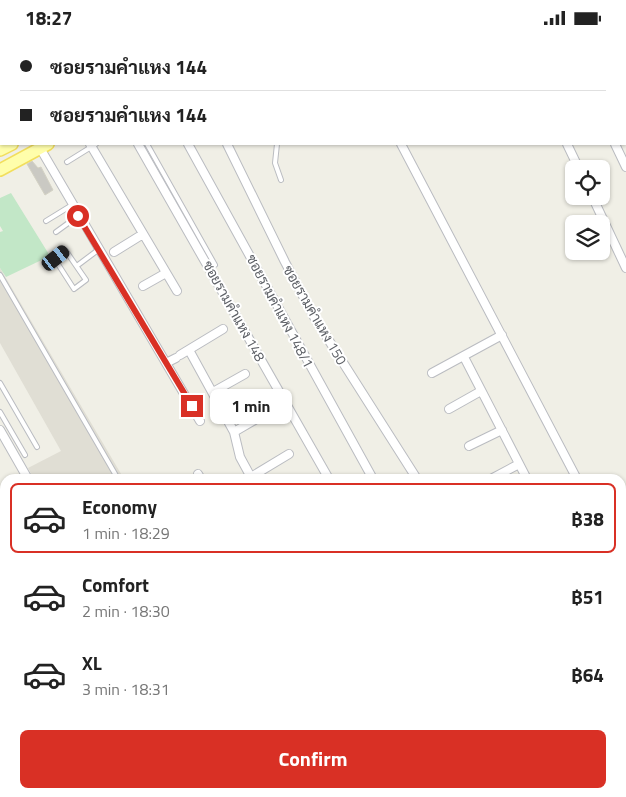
<!DOCTYPE html>
<meta charset="utf-8">
<style>
:root{--surface:#fff;--page:#f6f6f6;--text:#222;--muted:#767676;--line:#e0e0e0;--accent:#d93025}
body{margin:0;font-family:"Titillium Web",Sarabun,sans-serif;background:var(--page);color:var(--text);height:100vh;display:flex;flex-direction:column;font-size:19px;white-space:nowrap}
*{box-sizing:border-box;margin:0}
p{font-size:16px;color:var(--muted)}
.icon{flex:none;width:28px;height:28px;fill:none;stroke:currentColor;stroke-width:2;stroke-linecap:round;stroke-linejoin:round}
.map{position:relative;flex:1;overflow:hidden}
.side{position:absolute;left:0px;top:439px;width:626px;height:324px;display:flex;flex-direction:column;background:var(--surface);border-radius:15px 15px 0 0;box-shadow:0 1px 4px #0004}
.side>*{flex:none}
.top-card{position:absolute;left:0px;top:0px;width:626px;height:110px;box-shadow:0 1px 4px #0004;display:grid;align-content:center;height:110px;padding:0 20px;background:var(--surface)}
.controls{position:absolute;left:565px;top:125px;display:grid;gap:10px}
.controls a{display:grid;place-items:center;width:45px;height:45px;border-radius:8px;background:var(--surface);box-shadow:0 1px 4px #0004;font-size:25px}
.end{position:absolute;width:22px;height:22px;margin:-11px;border:6px solid #d93025;background:#fff;box-shadow:0 0 0 2px #fff}
.from{border-radius:50%}
.bubble{position:absolute;height:35px;border-radius:8px;background:var(--surface);box-shadow:0 1px 4px #0004;font-size:16px;font-weight:700;line-height:35px;text-align:center}
.car{position:absolute;width:15px;height:30px;margin:-15px -8px;border-radius:6px;box-shadow:0 0 4px 1px #0007;background:linear-gradient(#222 24%,#8ab4d8 0 40%,#222 0 76%,#8ab4d8 0 86%,#222 0)}
.top-card b{display:flex;align-items:center;gap:18px;height:48px;font-size:19px}
.top-card b+b{border-top:1px solid var(--line)}
.top-card i{width:12px;height:12px;background:var(--text)}
ul{padding:9px 0 0;list-style:none}
li{display:flex;align-items:center;gap:15px;height:70px;margin:0 10px 8px;padding:0 10px;border:2px solid transparent;border-radius:8px}
li div{flex:1}
li b{display:block;font-size:19px}
li em{font-style:normal;font-weight:700}
li.current{border-color:var(--accent)}
li>.icon{width:45px;height:45px;stroke-width:1.5}
.action{display:flex;gap:10px;margin-top:auto;padding:10px 20px}
.action a{flex:1;height:58px;border-radius:8px;background:var(--accent);color:#fff;font-size:20px;font-weight:700;line-height:58px;text-align:center}
.status{display:flex;justify-content:space-between;align-items:center;height:35px;padding:0 25px;background:var(--surface);direction:ltr}
.status svg{height:14px;fill:currentColor}
.map>svg:first-child{display:block}
.education{fill:#e0ded4}
.green{fill:#c2e7c7}
.water{fill:#a6cbff}
.building{fill:#cac9c3;stroke:#d4d2c4}
.lines{fill:none;stroke-linecap:round;stroke-linejoin:round}
.lane-casing{stroke:#babcc1;stroke-width:6}
.street-casing{stroke:#babcc1;stroke-width:10}
.primary-casing{stroke:#f2de5c;stroke-width:14}
.path{stroke:#9bc8ae;stroke-width:1;stroke-dasharray:5 2.5;stroke-linecap:butt}
.lane{stroke:#fff;stroke-width:4}
.street{stroke:#fff;stroke-width:8}
.primary{stroke:#fffeab;stroke-width:11}
.route{stroke:#d93025;stroke-width:6}
.labels{text-anchor:middle;stroke-width:4;stroke-linejoin:round;paint-order:stroke}
.street-label{font-size:14px;fill:#5d6066;stroke:#fff}
</style>
<div class="status"><b>18:27</b><svg viewBox="0 0 49 12"><path d="M0 12V9h3v3zM5 12V6h3v6zM10 12V3h3v9zM15 12V0h3v12zM26 1h20v11H26zM47 4h2v5h-2z"/></svg></div>
<div class="map">
<svg width="626" height="762" viewBox="0 0 626 762">
<rect width="100%" height="100%" fill="#f0efe6"/>
<path class="education" d="M 0,233 L 124,444 L 34,444 L 28,433 L 61,416 L 0,308 Z"/>
<path class="green" d="M 11,158 L 50,221 L 6,242 L 0,233 L 0,197 L 3,196 L 0,191 L 0,163 Z"/>
<path class="water" d="M 626,739 L 626,762 L 580,762 L 589,758 L 621,758 L 621,742 Z"/>
<path class="building" d="M 32,126 L 38,133 L 41,132 L 53,155 L 45,160 L 27,129 Z"/>
<g class="lines">
<g class="lane-casing">
<path id="lane" d="M 78,0 L 78,1
M 282,0 L 283,1
M 307,0 L 308,1
M 352,0 L 353,1
M 382,0 L 383,1
M 479,0 L 480,1
M 293,1 L 295,0
M 147,109 L 215,230
M 277,109 L 275,128 L 281,145
M 67,127 L 96,109
M 46,186 L 72,170
M 56,197 L 78,181
M 66,216 L 86,245 L 74,254 L 56,226 L 56,223 Z
M 78,230 L 98,215
M 0,240 L 118,444
M 0,348 L 37,412
M 0,377 L 25,420"/>
</g>
<g class="street-casing">
<path id="street" d="M 126,0 L 127,1
M 187,0 L 188,1
M 329,0 L 330,1
M 515,0 L 515,1
M 562,0 L 563,1
M 612,0 L 612,1
M 625,28 L 626,30
M 90,109 L 177,256
M 138,109 L 329,444
M 188,109 L 373,444
M 227,109 L 285,227 L 314,282 L 417,444
M 401,109 L 577,444
M 567,109 L 579,134
M 615,109 L 626,132
M 40,113 L 200,386
M 592,161 L 626,233
M 114,217 L 143,199
M 143,251 L 166,238
M 189,315 L 234,397 L 240,422 L 252,444
M 180,320 L 223,294
M 464,322 L 527,444
M 166,328 L 176,323
M 432,338 L 502,300
M 213,357 L 245,339
M 449,374 L 481,356
M 0,395 L 28,444
M 234,397 L 265,379
M 469,411 L 502,395
M 198,439 L 201,444
M 251,442 L 289,419
M 491,444 L 519,429
M 621,626 L 626,623
M 0,669 L 5,678
M 621,680 L 626,678
M 30,758 L 32,762
M 74,758 L 76,762
M 116,758 L 118,762
M 164,758 L 166,762
M 538,758 L 538,762
M 234,762 L 241,758
M 318,762 L 325,758
M 393,762 L 400,758
M 490,762 L 497,758"/>
</g>
<g class="primary-casing">
<path id="primary" d="M 204,1 L 206,0
M 240,1 L 242,0
M 0,115 L 12,109
M 0,135 L 48,109"/>
</g>
<path class="path" d="M 0,39 L 1,41"/>
<use href="#lane" class="lane"/>
<use href="#street" class="street"/>
<use href="#primary" class="primary"/>
</g>
<g class="lines">
<path class="route" d="M 78,181 L 192,371"/>
</g>
<g class="labels">
<g class="street-label">
<text transform="translate(234 276) rotate(61)" y="5">ซอยรามคำแหง 148</text>
<text transform="translate(280 276) rotate(62)" y="5">ซอยรามคำแหง 148/1</text>
<text transform="translate(315 280) rotate(60)" y="5">ซอยรามคำแหง 150</text>
</g>
</g>
</svg>
<div class="controls">
<a><svg class="icon" aria-label="locate" viewBox="0 0 24 24"><circle cx="12" cy="12" r="6"/><path d="M12 2v4M12 18v4M2 12h4M18 12h4"/></svg></a>
<a><svg class="icon" aria-label="layers" viewBox="0 0 24 24"><path d="M12 4l9 5-9 5-9-5zM3 14l9 5 9-5"/></svg></a>
</div>
<i class="end from" style="left:78px;top:181px"></i>
<i class="end" style="left:192px;top:371px"></i>
<div class="bubble" style="left:210px;top:354px;width:82px">1 min</div>
<i class="car" style="left:56px;top:223px;rotate:52deg"></i>
<div class="top-card">
<b><i class="from"></i>ซอยรามคำแหง 144</b>
<b><i></i>ซอยรามคำแหง 144</b>
</div>
<section class="side">
<ul>
<li class="current"><svg class="icon" aria-label="car" viewBox="0 0 24 24"><path d="M5 17H2v-5l4-1 3-4h7l3 4 3 1v5h-3M9 17h6M6 11h13"/><circle cx="7" cy="17" r="2"/><circle cx="17" cy="17" r="2"/></svg><div><b>Economy</b><p>1 min · 18:29</p></div><em>฿38</em></li>
<li><svg class="icon" aria-label="car" viewBox="0 0 24 24"><path d="M5 17H2v-5l4-1 3-4h7l3 4 3 1v5h-3M9 17h6M6 11h13"/><circle cx="7" cy="17" r="2"/><circle cx="17" cy="17" r="2"/></svg><div><b>Comfort</b><p>2 min · 18:30</p></div><em>฿51</em></li>
<li><svg class="icon" aria-label="car" viewBox="0 0 24 24"><path d="M5 17H2v-5l4-1 3-4h7l3 4 3 1v5h-3M9 17h6M6 11h13"/><circle cx="7" cy="17" r="2"/><circle cx="17" cy="17" r="2"/></svg><div><b>XL</b><p>3 min · 18:31</p></div><em>฿64</em></li>
</ul>
<div class="action"><a>Confirm</a></div>
</section>
</div>
